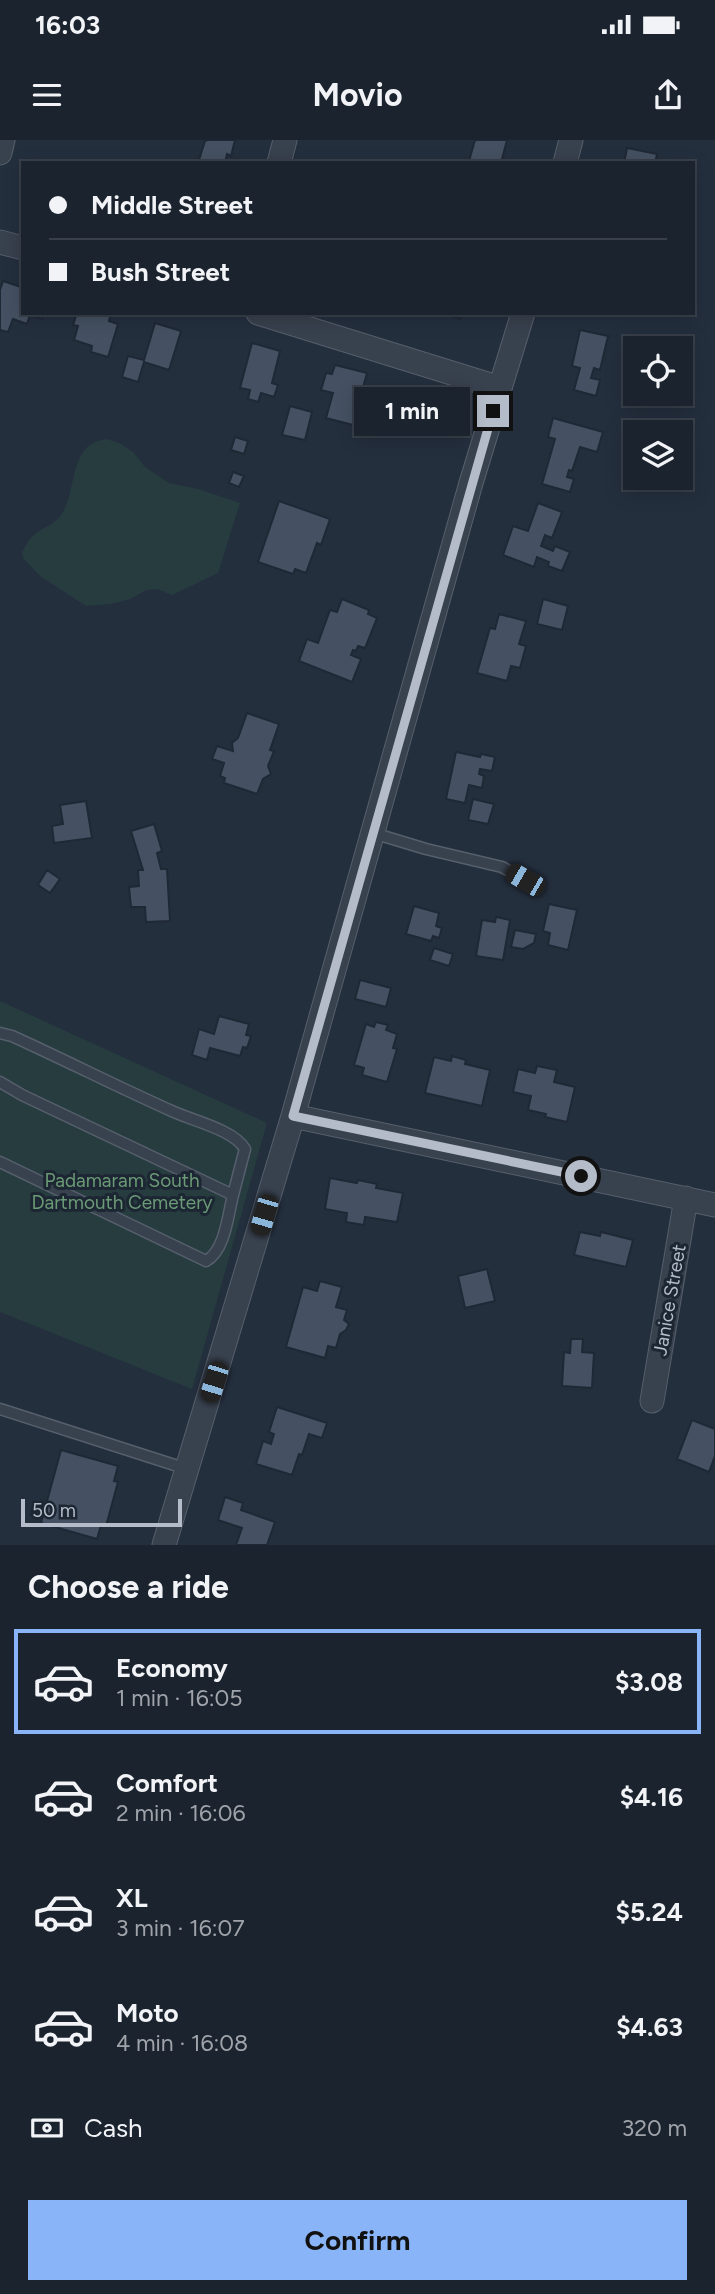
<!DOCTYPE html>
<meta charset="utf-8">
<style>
:root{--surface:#1b232e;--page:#282f3a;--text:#f1f3f6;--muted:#a0a4aa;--line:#39404a;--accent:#8ab4f8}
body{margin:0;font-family:Figtree,sans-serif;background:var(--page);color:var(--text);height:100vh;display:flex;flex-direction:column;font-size:26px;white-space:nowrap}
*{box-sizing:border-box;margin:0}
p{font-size:23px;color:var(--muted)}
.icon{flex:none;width:38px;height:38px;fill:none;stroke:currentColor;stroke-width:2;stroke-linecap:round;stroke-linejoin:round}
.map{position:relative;height:1405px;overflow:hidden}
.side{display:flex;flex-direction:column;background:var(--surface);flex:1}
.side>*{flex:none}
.top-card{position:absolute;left:21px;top:21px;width:674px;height:154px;border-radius:0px;box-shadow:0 4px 18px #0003,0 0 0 2px var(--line);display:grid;align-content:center;height:154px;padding:0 28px;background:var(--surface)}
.controls{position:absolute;left:623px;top:196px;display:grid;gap:14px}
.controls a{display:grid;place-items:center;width:70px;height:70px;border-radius:0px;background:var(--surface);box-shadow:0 4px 18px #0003,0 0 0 2px var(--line);font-size:35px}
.scale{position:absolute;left:21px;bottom:18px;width:161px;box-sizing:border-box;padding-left:7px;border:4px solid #b4bcc9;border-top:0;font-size:19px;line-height:24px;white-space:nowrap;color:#b4bcc9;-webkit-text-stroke:5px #1d2633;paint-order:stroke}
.end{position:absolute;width:32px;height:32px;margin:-16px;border:9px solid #b4bcc9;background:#111;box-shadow:0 0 0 4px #111}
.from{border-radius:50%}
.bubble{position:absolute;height:49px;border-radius:0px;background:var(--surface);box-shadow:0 4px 18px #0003,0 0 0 2px var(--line);font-size:23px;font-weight:700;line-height:49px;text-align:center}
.car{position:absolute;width:21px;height:42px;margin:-21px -10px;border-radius:9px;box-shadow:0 0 5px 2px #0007;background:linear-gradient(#222 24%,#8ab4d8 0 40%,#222 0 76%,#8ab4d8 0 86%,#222 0)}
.top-card b{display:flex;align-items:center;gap:24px;height:66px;font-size:26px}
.top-card b+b{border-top:2px solid var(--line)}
.top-card i{width:18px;height:18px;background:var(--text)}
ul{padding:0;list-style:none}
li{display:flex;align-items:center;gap:21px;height:105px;margin:0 14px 10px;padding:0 14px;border:4px solid transparent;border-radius:0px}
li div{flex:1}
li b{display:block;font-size:26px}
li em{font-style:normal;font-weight:700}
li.on{border-color:var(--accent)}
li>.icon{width:63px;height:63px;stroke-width:1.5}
h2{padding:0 28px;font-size:32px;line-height:84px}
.pay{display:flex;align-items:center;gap:18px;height:77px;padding:0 28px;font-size:26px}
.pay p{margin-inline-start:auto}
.cta{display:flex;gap:14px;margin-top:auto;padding:14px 28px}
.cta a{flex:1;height:80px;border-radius:0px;background:var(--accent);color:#111;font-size:28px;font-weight:700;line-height:80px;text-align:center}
.status{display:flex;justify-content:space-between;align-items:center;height:49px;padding:0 35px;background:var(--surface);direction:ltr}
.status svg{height:19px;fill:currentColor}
header{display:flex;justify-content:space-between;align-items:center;height:91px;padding:0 28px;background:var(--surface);font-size:32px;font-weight:700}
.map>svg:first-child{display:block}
.green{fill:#263c3f}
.building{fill:#455162;stroke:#1f2835;stroke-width:2}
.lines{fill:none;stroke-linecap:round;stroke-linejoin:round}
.lane-casing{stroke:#565f6c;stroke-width:13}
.street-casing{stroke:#565f6c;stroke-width:25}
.lane{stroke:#38414e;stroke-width:10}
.street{stroke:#38414e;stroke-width:23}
.route{stroke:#b4bcc9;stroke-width:9}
.labels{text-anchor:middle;stroke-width:6;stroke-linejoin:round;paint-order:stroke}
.park-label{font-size:19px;fill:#6b9a76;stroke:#1d2633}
.street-label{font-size:19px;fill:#b4bcc9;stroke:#1d2633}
</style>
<div class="status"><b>16:03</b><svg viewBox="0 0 49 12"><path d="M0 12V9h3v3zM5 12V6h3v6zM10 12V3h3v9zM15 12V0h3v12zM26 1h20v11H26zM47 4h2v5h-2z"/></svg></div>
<header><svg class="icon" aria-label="menu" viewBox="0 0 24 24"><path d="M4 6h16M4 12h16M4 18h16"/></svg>Movio<svg class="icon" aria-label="share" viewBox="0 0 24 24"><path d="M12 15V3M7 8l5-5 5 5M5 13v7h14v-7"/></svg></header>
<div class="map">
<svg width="715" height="1405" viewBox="0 0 715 1405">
<rect width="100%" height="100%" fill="#242f3e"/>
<path class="green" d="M 107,299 L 121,304 L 133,312 L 145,327 L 169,343 L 198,349 L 240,363 L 218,433 L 172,455 L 157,449 L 147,450 L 130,459 L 111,464 L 86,466 L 40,436 L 23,418 L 22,412 C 26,406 29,398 35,394 C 44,387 55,384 62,374 C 78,349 68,303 107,299 Z
M 0,861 L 267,983 L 192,1249 L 0,1172 Z"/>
<path class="building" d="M 208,0 L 235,0 L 231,16 L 227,14 L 225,23 L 198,23 L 205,1 Z
M 475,0 L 507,0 L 501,23 L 469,21 Z
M 627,8 L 657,14 L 655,23 L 624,23 Z
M 3,141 L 21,147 L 23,144 L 23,173 L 43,173 L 42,179 L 30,175 L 27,184 L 13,179 L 8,192 L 0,190 L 0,150 Z
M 77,173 L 111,173 L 109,181 L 118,184 L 108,217 L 91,212 L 92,206 L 74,200 L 78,186 L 73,185 Z
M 444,173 L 462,173 L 460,179 Z
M 155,183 L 181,191 L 169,230 L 144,222 L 138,242 L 122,237 L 128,216 L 144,220 Z
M 580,190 L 608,196 L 600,230 L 594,228 L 591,238 L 600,240 L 596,256 L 574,250 L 580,228 L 572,226 Z
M 252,203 L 280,211 L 272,243 L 278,245 L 274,257 L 261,253 L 258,262 L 248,259 L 250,250 L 240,248 Z
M 335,225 L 367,233 L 353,285 L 326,278 L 333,253 L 321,250 L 326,233 L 332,234 Z
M 290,266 L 312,272 L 305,300 L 282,295 Z
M 553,278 L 603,292 L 597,312 L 580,307 L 572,331 L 569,330 L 567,337 L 574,339 L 570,352 L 542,344 L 555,299 L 548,297 Z
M 235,297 L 248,301 L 244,314 L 231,310 Z
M 233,332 L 244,336 L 239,347 L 229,343 Z
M 279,361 L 330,379 L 321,405 L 317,403 L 306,433 L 295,429 L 293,434 L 258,422 Z
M 538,363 L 562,372 L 552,398 L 545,395 L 541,406 L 553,411 L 555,406 L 570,412 L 562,431 L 548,426 L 549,422 L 537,417 L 534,427 L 503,415 L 513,386 L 528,391 Z
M 342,459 L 369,470 L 368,474 L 377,478 L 365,508 L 358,506 L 356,511 L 353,510 L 351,515 L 361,519 L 352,542 L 299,521 L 307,499 L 318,503 L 330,470 L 337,472 Z
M 543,459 L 568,466 L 562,490 L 537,484 Z
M 499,474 L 526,481 L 519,504 L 526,506 L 520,528 L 511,526 L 507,541 L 477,533 L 490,488 L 495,489 Z
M 247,573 L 279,584 L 270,610 L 274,611 L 268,626 L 271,634 L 263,639 L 257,654 L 224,643 L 225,638 L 220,636 L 224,623 L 212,619 L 217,606 L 233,611 L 232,603 L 238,598 Z
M 456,612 L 480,617 L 481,614 L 495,617 L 492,631 L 480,629 L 479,634 L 484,636 L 482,648 L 469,645 L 465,663 L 446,659 Z
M 473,659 L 494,664 L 488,684 L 468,680 Z
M 86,661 L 92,698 L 54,703 L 52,686 L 63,684 L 60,665 Z
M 154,684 L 162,711 L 157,713 L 161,729 L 167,729 L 170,781 L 146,782 L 145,767 L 131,767 L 129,747 L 139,746 L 138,730 L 143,730 L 131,691 Z
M 47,730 L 60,739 L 50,753 L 38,745 Z
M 549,764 L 577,770 L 568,810 L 548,805 L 550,793 L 543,791 Z
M 414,766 L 439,773 L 436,786 L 442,788 L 439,798 L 433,796 L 431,801 L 406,794 Z
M 496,777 L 510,780 L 503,820 L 476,816 L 482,780 L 495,782 Z
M 515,790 L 536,794 L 534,803 L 523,809 L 511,807 Z
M 434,808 L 453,814 L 449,826 L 430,820 Z
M 360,840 L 391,848 L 386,867 L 355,859 Z
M 219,876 L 249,884 L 246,895 L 251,896 L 247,908 L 243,907 L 240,916 L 210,908 L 207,920 L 192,915 L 199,889 L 214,894 Z
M 376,882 L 388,885 L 386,890 L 397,894 L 393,908 L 397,909 L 387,942 L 362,935 L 364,928 L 354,925 L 366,884 L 374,887 Z
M 452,916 L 466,920 L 465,924 L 490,930 L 482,966 L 425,953 L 434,917 L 451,921 Z
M 537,926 L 557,930 L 554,942 L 575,947 L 567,982 L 545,977 L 546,974 L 528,970 L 531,956 L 513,952 L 518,929 L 535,933 Z
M 330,1038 L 357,1043 L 358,1040 L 377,1044 L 376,1048 L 403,1053 L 397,1082 L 365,1077 L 364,1085 L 346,1082 L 347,1073 L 325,1069 Z
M 580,1092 L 600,1096 L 601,1092 L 633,1100 L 626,1127 L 574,1115 Z
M 487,1129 L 495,1161 L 465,1168 L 458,1136 Z
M 320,1141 L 342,1147 L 336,1167 L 347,1170 L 344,1180 L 349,1184 L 346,1190 L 340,1194 L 336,1208 L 328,1206 L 325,1218 L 286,1207 L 303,1147 L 317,1151 Z
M 571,1199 L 583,1199 L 582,1212 L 594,1213 L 592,1248 L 562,1246 L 564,1212 L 570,1213 Z
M 277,1267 L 327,1283 L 322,1298 L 309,1294 L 302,1315 L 299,1314 L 292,1335 L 256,1324 L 263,1301 L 271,1304 L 274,1294 L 269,1292 Z
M 692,1280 L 715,1289 L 715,1316 L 709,1332 L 677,1319 Z
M 61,1310 L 118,1326 L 114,1341 L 118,1342 L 106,1386 L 101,1385 L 97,1399 L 41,1383 Z
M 225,1357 L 243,1363 L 241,1370 L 275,1382 L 267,1405 L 236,1405 L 242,1388 L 218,1380 Z"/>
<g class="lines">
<g class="lane-casing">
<path id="lane" d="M 373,693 L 426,709 L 502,727 L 525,740
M 0,893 L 12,896 C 67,921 120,948 174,972 C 194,981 234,990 245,1009 L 233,1055
M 0,942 L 22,955 L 233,1055 C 228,1075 225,1111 206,1121 L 0,1022
M 0,1269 L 187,1329"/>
</g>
<g class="street-casing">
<path id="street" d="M 0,13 L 3,0
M 279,23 L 285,0
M 565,23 L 571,0
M 0,102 L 23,108
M 258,173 L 500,248
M 293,976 L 715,1065
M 652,1261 L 686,1058
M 164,1405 L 293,976 L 471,343 L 523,173"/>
</g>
<use href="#lane" class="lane"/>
<use href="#street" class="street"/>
</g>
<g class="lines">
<path class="route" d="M 493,271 L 293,976 L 581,1036"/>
</g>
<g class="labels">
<g class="park-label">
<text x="122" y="1047">Padamaram South<tspan x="122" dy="22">Dartmouth Cemetery</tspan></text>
</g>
<g class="street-label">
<text transform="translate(669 1160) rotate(-80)" y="7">Janice Street</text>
</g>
</g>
</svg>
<div class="controls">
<a><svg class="icon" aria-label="locate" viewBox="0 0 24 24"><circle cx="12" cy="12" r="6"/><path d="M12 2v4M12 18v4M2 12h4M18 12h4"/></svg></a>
<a><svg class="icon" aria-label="layers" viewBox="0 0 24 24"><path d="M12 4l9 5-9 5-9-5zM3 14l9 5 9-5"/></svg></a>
</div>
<div class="scale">50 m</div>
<i class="end from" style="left:581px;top:1036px"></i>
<i class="end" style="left:493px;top:271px"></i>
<div class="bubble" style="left:354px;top:247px;width:116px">1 min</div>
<i class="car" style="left:525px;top:740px;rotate:300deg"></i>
<i class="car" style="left:264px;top:1075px;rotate:196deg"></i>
<i class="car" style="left:214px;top:1242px;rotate:197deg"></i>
<div class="top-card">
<b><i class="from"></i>Middle Street</b>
<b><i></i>Bush Street</b>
</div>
</div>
<section class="side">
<h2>Choose a ride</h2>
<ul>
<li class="on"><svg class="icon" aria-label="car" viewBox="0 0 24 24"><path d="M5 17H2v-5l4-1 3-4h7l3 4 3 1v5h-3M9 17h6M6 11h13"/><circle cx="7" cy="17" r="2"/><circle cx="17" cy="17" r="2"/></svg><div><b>Economy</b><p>1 min · 16:05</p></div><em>$3.08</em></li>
<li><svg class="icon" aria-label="car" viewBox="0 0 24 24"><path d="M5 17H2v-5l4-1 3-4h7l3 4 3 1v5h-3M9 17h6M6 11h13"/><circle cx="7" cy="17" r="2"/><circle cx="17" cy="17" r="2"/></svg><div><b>Comfort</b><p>2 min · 16:06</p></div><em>$4.16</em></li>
<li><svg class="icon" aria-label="car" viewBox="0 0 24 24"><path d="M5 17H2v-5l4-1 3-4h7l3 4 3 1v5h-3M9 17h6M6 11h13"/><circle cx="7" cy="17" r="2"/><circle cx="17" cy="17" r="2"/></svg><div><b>XL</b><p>3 min · 16:07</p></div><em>$5.24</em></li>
<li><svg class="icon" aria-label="car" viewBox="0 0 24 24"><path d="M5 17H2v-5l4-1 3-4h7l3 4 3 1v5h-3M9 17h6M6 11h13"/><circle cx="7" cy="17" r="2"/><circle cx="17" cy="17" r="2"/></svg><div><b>Moto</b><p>4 min · 16:08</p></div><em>$4.63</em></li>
</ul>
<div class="pay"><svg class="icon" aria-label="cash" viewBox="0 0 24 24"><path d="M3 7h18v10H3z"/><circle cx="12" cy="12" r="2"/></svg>Cash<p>320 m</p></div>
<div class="cta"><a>Confirm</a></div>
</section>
